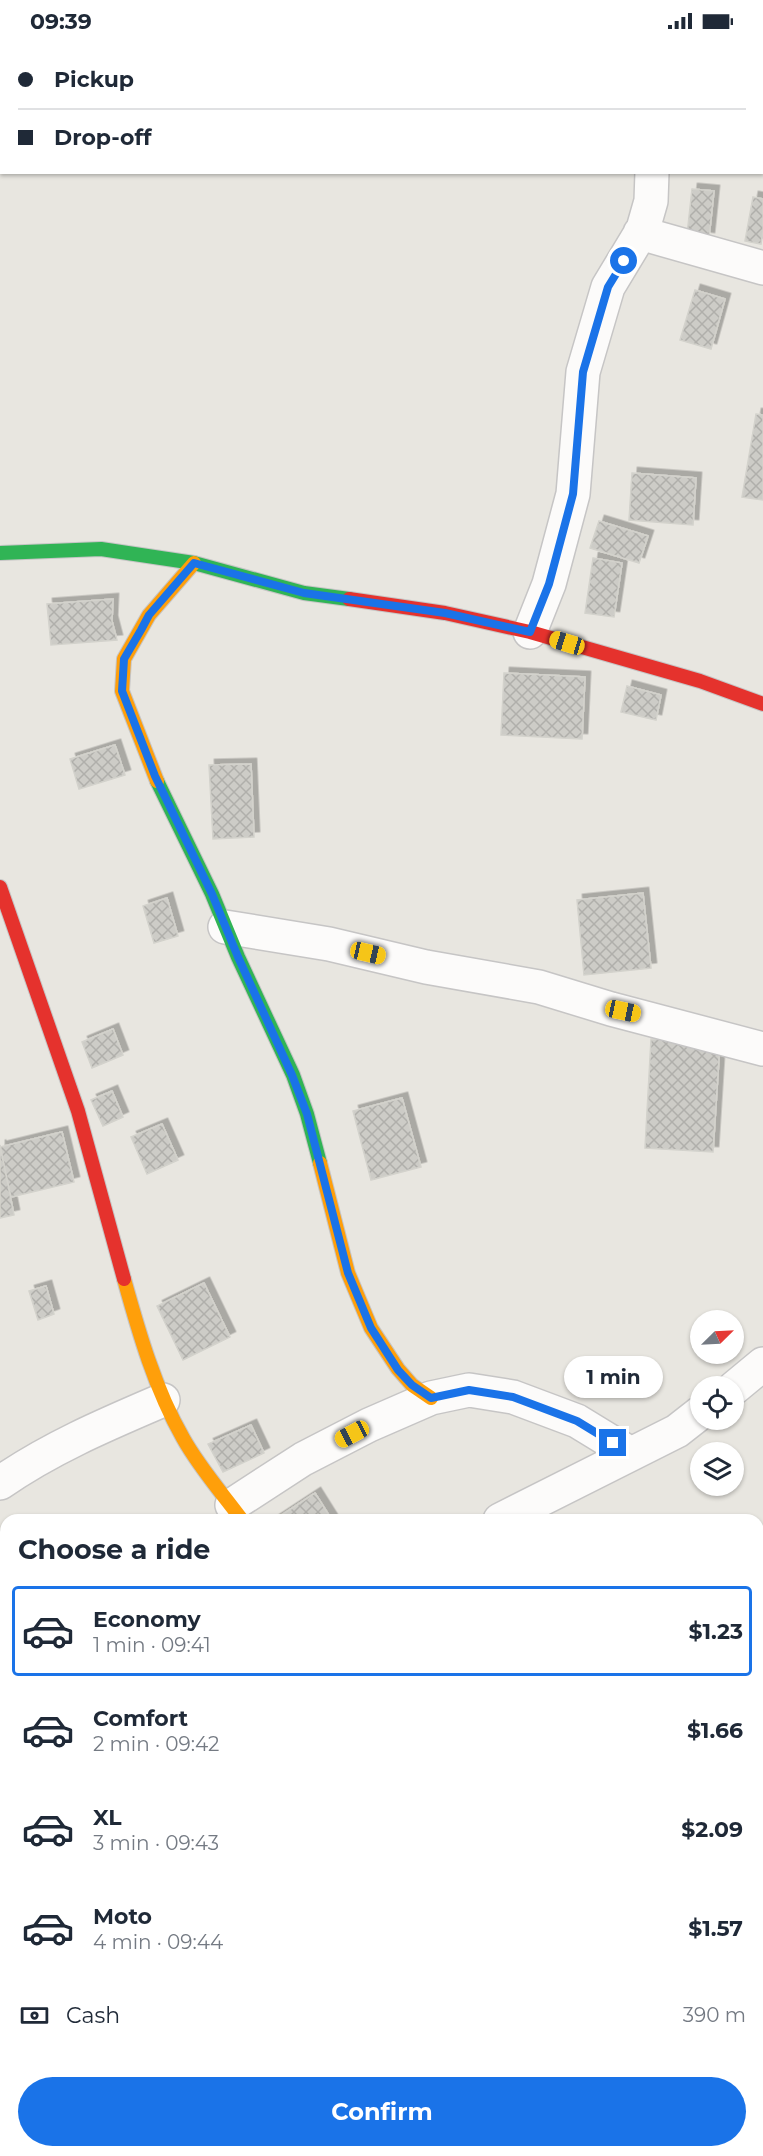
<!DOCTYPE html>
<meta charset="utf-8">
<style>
:root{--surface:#fff;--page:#f6f6f7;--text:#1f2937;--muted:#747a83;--line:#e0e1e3;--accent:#1a73e8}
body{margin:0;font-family:Montserrat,sans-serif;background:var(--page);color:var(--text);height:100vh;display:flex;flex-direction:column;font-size:22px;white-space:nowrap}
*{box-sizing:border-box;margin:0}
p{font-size:20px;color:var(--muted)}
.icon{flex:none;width:33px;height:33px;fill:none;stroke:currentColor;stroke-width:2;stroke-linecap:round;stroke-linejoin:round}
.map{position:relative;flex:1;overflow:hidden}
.sheet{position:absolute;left:0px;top:1472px;width:764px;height:644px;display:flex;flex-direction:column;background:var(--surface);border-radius:18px 18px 0 0;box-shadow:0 2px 4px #0004}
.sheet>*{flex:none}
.banner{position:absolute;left:0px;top:0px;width:764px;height:132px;box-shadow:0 2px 4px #0004;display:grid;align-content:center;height:132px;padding:0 18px;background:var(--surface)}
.needle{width:39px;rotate:66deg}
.tools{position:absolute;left:690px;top:1268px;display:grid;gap:12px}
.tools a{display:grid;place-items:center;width:54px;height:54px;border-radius:50%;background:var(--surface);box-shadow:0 2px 4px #0004;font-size:30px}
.end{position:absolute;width:27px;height:27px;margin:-14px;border:8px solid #1a73e8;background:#fff;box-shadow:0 0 0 3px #fff}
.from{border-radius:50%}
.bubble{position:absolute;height:42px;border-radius:21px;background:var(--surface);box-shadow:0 2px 4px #0004;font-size:20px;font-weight:700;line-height:42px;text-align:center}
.car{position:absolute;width:18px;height:36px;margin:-18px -9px;border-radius:8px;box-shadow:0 0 4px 2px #0007;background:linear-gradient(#f5c518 24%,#345 0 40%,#f5c518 0 76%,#345 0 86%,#f5c518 0)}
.banner b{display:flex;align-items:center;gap:21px;height:57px;font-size:22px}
.banner b+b{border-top:2px solid var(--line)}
.banner i{width:15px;height:15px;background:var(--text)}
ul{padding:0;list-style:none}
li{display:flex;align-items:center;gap:18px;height:90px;margin:0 12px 9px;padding:0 6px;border:3px solid transparent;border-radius:6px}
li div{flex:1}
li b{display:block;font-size:22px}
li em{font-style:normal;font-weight:700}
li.on{border-color:var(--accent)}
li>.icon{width:54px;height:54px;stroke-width:1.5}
h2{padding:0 18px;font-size:27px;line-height:72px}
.pay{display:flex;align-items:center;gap:15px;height:66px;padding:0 18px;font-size:22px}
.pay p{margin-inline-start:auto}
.primary-button{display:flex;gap:12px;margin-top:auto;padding:12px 18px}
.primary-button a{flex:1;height:69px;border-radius:36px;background:var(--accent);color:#fff;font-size:24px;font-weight:700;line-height:69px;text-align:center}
.status{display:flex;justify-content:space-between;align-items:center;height:42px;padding:0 30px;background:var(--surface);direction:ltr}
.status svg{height:16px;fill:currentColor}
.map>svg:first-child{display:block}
.building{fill:url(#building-cross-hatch);stroke:#d3d2cc;stroke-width:1.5;filter:url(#shadow)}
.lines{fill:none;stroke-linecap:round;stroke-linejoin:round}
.street-casing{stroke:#c6c5c5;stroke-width:36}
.fast-casing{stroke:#c6c5c5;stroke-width:16}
.slow-casing{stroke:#c6c5c5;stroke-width:16}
.jam-casing{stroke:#c6c5c5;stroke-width:16}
.street{stroke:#fcfbfa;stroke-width:33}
.fast{stroke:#30b455;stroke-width:14}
.slow{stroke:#ff9f0a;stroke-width:14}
.jam{stroke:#e5322d;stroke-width:14}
.route{stroke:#1a73e8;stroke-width:8}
</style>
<div class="status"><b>09:39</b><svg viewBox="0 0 49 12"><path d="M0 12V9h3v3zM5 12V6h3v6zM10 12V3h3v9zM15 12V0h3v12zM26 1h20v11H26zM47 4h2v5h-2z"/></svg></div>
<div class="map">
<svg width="763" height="2114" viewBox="0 0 763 2114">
<defs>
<pattern id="building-cross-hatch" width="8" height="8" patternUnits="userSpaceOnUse" patternTransform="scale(1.5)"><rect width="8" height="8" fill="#cdccc7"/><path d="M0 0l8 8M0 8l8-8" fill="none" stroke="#b0afab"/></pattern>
<filter id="shadow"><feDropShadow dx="5.5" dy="-5.5" stdDeviation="0" flood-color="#0004"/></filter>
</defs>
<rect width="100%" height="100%" fill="#e8e6e0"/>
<path class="building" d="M 692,147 L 714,149 L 709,196 L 687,193 Z
M 753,155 L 763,157 L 763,189 L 761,202 L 745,199 Z
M 695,248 L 725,257 L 711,307 L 680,298 Z
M 756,372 L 763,373 L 763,458 L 742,455 Z
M 632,431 L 696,436 L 693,483 L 629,478 Z
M 599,479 L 648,494 L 639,521 L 590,506 Z
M 593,516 L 622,521 L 614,575 L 585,571 Z
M 113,557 L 112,579 L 117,598 L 51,603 L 47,562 Z
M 504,631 L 585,635 L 582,697 L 501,693 Z
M 627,644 L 661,653 L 656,678 L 621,670 Z
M 115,703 L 125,733 L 79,747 L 70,717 Z
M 251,722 L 254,795 L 213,797 L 209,723 Z
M 643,851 L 651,926 L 584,933 L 577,858 Z
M 167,856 L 178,894 L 154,901 L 143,864 Z
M 113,987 L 123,1013 L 92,1026 L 82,1000 Z
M 651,997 L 720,1001 L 713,1110 L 645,1106 Z
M 112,1049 L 123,1075 L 103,1084 L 91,1058 Z
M 402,1056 L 421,1125 L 371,1138 L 353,1069 Z
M 162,1082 L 178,1118 L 147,1132 L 131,1095 Z
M 62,1090 L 74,1140 L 11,1155 L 0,1105 Z
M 0,1103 L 14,1173 L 0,1176 Z
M 204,1241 L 230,1295 L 183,1318 L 157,1264 Z
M 46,1244 L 54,1272 L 38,1278 L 29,1249 Z
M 251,1383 L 264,1411 L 223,1430 L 208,1402 Z
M 315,1451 L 332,1478 L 274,1478 Z
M 0,1891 L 6,1902 L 6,1970 L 0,1973 Z"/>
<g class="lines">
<g class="street-casing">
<path id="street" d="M 661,0 L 661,2
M 640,191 L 763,226
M 530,590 L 549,542 L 573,452 L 583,330 L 608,245 L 643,187 L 651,159 L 652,130
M 225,885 L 329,902 L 426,925 L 539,945 L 611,967 L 763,1007
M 734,1346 L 763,1322
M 0,1441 C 50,1406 107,1382 163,1358
M 232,1463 L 303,1417 L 369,1383 L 431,1356 L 469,1348 L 513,1355 L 577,1379 L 631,1412
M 500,1478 L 677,1389 L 700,1371
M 0,1529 L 6,1542
M 0,1783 L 6,1779"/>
</g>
<g class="fast-casing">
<path id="fast" d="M 0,511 L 101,507 L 194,521 L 304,551 L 349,557
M 157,739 L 212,852 L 238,915 L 293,1033 L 307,1072 L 320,1121"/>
</g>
<g class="slow-casing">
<path id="slow" d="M 157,739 L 122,649 L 124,617 L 149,573 L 194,521
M 320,1121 L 348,1231 L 371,1286 L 398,1327 L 412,1343 L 431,1356
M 124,1237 C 139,1291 155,1347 183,1396 C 199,1425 222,1451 242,1478"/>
</g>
<g class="jam-casing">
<path id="jam" d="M 349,557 L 445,571 L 530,590 L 700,639 L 763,662
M 0,845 L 78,1069 L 124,1237"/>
</g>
<use href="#street" class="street"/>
<use href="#fast" class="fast"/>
<use href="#slow" class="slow"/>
<use href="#jam" class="jam"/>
</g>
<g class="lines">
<path class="route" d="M 613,1401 L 577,1379 L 513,1355 L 469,1348 L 431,1356 L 412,1343 L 398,1328 L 371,1286 L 348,1231 L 307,1072 L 292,1033 L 238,915 L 212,852 L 155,734 L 122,649 L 124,617 L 141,588 L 149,573 L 194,521 L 304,551 L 445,571 L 530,590 L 549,542 L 573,452 L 583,330 L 608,245 L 624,219"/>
</g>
</svg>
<div class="tools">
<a><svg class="needle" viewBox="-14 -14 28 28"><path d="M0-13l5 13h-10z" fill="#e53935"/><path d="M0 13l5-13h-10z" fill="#747a83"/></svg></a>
<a><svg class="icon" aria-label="locate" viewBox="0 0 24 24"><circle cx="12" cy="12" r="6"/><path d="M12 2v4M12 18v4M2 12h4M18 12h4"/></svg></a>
<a><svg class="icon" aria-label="layers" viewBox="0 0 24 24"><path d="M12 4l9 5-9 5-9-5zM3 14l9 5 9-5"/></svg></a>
</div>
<i class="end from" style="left:624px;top:219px"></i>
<i class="end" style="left:613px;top:1401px"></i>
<div class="bubble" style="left:564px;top:1314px;width:99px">1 min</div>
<i class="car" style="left:567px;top:601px;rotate:287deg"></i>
<i class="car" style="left:368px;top:911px;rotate:103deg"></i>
<i class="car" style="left:623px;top:969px;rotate:102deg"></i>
<i class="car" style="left:352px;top:1392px;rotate:242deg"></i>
<div class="banner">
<b><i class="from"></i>Pickup</b>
<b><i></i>Drop-off</b>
</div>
<section class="sheet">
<h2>Choose a ride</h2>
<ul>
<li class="on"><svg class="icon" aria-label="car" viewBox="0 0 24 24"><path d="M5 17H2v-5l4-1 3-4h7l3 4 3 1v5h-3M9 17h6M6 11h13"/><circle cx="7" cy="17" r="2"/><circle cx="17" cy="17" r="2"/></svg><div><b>Economy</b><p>1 min · 09:41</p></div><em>$1.23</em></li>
<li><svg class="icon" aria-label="car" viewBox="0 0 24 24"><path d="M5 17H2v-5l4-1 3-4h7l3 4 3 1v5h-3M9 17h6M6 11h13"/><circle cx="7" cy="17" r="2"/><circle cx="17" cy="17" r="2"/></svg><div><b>Comfort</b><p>2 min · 09:42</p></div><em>$1.66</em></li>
<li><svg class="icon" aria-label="car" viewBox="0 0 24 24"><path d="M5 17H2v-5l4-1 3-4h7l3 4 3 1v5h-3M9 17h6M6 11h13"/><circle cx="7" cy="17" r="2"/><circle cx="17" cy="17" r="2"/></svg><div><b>XL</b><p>3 min · 09:43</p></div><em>$2.09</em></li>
<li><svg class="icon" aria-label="car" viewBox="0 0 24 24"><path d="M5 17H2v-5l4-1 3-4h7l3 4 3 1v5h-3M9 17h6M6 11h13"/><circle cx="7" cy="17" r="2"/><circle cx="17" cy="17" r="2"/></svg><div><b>Moto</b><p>4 min · 09:44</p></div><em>$1.57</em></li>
</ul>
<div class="pay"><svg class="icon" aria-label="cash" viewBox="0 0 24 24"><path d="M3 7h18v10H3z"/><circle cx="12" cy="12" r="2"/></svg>Cash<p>390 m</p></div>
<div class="primary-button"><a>Confirm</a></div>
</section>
</div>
